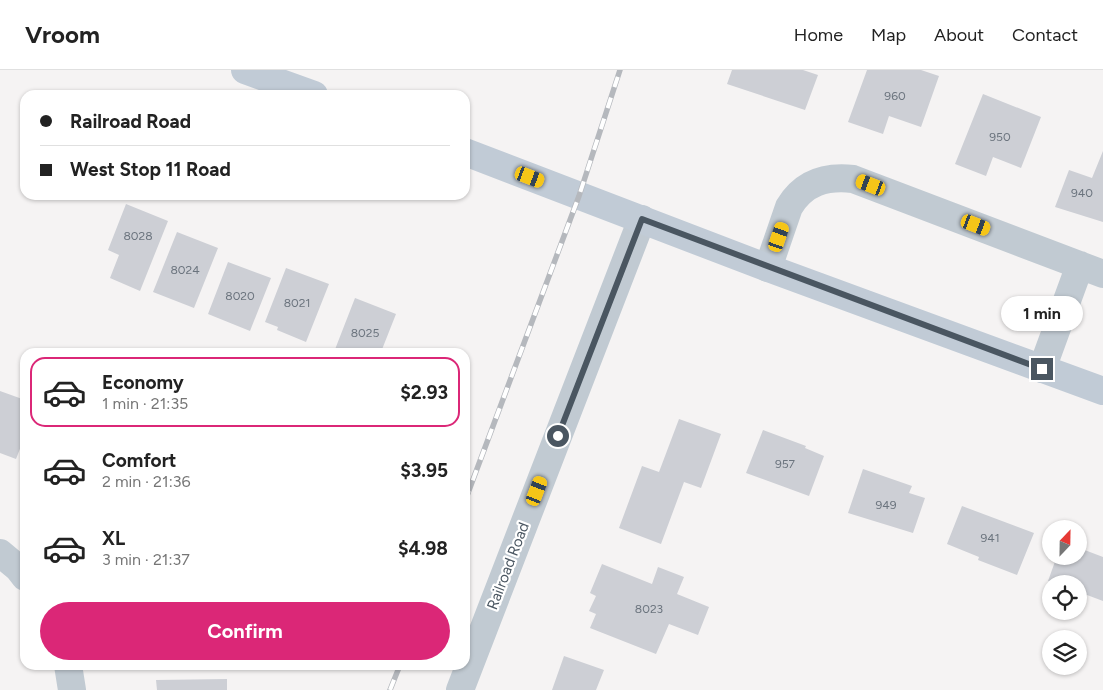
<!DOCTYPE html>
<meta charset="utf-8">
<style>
:root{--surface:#fff;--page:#f6f6f6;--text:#222;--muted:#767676;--line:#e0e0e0;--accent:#db2777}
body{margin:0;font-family:Figtree,sans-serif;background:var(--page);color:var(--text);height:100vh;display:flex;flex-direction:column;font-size:19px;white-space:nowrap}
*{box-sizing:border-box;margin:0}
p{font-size:16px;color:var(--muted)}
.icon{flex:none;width:28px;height:28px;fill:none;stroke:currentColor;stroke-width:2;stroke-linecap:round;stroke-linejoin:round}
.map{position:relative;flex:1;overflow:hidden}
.panel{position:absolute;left:20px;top:278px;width:450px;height:322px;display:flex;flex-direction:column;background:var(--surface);border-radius:15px;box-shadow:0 1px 4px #0004}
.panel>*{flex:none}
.top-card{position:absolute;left:20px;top:20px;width:450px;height:110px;border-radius:15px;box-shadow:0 1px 4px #0004;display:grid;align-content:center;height:110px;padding:0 20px;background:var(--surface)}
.needle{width:32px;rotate:22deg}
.fabs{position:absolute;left:1042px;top:450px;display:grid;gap:10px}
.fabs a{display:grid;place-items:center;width:45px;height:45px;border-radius:50%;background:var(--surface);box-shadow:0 1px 4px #0004;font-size:25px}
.end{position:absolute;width:22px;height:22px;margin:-11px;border:6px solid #4a5661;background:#fff;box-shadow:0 0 0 2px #fff}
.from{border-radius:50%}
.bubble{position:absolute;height:35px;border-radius:18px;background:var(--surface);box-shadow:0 1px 4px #0004;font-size:16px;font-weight:700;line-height:35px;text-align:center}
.car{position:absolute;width:15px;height:30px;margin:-15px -8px;border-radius:6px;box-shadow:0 0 4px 1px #0007;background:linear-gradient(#f5c518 24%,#345 0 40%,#f5c518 0 76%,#345 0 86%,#f5c518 0)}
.top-card b{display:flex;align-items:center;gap:18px;height:48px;font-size:19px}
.top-card b+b{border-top:1px solid var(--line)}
.top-card i{width:12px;height:12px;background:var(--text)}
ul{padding:9px 0 0;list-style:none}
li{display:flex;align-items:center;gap:15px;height:70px;margin:0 10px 8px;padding:0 10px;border:2px solid transparent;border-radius:15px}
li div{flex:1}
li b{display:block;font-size:19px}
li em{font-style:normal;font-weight:700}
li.current{border-color:var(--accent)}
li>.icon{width:45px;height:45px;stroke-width:1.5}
.button{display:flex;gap:10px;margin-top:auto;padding:10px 20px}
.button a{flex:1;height:58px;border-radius:30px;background:var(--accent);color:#fff;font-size:20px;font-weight:700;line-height:58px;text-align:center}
header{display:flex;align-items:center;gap:30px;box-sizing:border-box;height:70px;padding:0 25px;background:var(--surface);border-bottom:1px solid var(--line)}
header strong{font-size:24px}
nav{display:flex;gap:28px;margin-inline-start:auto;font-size:18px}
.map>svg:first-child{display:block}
.building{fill:#cdcfd5}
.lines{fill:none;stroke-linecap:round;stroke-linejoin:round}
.minor{stroke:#c1cad2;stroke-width:28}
.tertiary{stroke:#c1cad2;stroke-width:28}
.secondary{stroke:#c1cbd6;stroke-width:28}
.rail-casing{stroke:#b5b8bd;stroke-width:5.5}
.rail{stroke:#fff;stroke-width:4;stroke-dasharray:11;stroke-linecap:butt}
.route{stroke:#4a5661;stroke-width:6}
.labels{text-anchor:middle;stroke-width:4.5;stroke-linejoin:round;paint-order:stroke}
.number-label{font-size:12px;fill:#6b747e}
.street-label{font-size:15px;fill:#4a5661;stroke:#fff}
</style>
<header>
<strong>Vroom</strong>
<nav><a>Home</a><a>Map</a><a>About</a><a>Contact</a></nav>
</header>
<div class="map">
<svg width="1103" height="620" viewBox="0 0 1103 620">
<rect width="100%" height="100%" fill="#f5f3f3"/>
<path class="building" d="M 732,0 L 803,0 L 818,5 L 805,40 L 727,14 Z
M 867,0 L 921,0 L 939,6 L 921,57 L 889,46 L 883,64 L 848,52 Z
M 983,24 L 1041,47 L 1021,98 L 993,87 L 986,106 L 955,94 Z
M 1103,81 L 1103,152 L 1055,137 L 1069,100 L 1092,108 Z
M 126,134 L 168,151 L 140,221 L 110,208 L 119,185 L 108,180 Z
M 177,162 L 218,178 L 194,238 L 153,222 Z
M 228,192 L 271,208 L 250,261 L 208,244 Z
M 286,198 L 329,214 L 306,272 L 277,260 L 278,257 L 265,252 Z
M 355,228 L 396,244 L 381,282 L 334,282 Z
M 0,321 L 25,330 L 25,366 L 16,389 L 0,383 Z
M 679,349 L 721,364 L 701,418 L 684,412 L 661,474 L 619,458 L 642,396 L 659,402 Z
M 763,360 L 806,376 L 805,378 L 824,386 L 809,426 L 746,403 Z
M 863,399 L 912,416 L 909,423 L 925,428 L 913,463 L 848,443 Z
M 962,436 L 1034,463 L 1017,505 L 978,490 L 979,487 L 947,474 Z
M 1082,479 L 1103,487 L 1103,531 L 1079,522 L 1079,514 L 1056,514 L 1048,511 L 1057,486 L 1079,486 Z
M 602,494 L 652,514 L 658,497 L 684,507 L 677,524 L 709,537 L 698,565 L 669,554 L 656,584 L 590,558 L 596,544 L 589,541 L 596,526 L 590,523 Z
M 564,586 L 604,600 L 596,620 L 552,620 Z
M 227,609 L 227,620 L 157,620 L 156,610 Z"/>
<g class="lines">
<path class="minor" d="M 768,198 L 789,137 C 804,112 826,106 853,109 L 1103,204
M 1042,299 L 1080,195
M 0,483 L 18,498 L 25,507
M 68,595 L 72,620"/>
<path class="tertiary" d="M 460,620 L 642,149"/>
<path class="secondary" d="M 245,0 L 314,25
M 465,82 L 768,198 L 1103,321"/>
<g class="rail-casing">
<path id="rail" d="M 465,431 L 579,126 L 620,0
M 390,620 L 400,595"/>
</g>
<use href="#rail" class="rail"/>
</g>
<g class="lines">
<path class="route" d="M 558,366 L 642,149 L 1042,299"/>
</g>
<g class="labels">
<g class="number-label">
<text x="895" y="30">960</text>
<text x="1000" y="71">950</text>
<text x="1082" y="127">940</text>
<text x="138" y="170">8028</text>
<text x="185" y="204">8024</text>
<text x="240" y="230">8020</text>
<text x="297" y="237">8021</text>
<text x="365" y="267">8025</text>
<text x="785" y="398">957</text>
<text x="886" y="439">949</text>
<text x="990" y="472">941</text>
<text x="649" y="543">8023</text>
</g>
<g class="street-label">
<text transform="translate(508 496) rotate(-69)" y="5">Railroad Road</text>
</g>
</g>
</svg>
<div class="fabs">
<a><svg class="needle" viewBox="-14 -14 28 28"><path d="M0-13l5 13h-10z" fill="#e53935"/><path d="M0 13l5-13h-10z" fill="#767676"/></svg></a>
<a><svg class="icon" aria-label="locate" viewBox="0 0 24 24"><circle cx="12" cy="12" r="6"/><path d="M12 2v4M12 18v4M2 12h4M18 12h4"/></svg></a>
<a><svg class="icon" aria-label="layers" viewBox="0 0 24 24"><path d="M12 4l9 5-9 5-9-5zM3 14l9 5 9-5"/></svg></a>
</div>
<i class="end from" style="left:558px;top:366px"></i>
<i class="end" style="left:1042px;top:299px"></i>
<div class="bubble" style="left:1001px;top:226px;width:82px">1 min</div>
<i class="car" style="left:530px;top:107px;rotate:111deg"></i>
<i class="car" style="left:871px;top:115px;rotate:291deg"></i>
<i class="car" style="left:976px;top:155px;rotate:111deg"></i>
<i class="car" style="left:779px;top:167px;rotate:19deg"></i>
<i class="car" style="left:537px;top:421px;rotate:21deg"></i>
<div class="top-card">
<b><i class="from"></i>Railroad Road</b>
<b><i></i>West Stop 11 Road</b>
</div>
<section class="panel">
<ul>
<li class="current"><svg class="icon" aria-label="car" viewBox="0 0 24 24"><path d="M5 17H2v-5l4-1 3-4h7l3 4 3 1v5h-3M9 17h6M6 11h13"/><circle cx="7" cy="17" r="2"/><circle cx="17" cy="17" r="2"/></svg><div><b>Economy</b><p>1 min · 21:35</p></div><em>$2.93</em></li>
<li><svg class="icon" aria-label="car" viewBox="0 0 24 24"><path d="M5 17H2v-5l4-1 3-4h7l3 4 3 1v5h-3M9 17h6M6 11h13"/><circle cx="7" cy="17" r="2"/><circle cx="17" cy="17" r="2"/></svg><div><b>Comfort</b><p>2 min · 21:36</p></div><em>$3.95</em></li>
<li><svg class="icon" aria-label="car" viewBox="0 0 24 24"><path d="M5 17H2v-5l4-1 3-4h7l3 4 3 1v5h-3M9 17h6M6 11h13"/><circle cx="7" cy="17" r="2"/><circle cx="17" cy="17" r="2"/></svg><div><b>XL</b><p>3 min · 21:37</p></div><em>$4.98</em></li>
</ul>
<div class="button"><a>Confirm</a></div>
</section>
</div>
